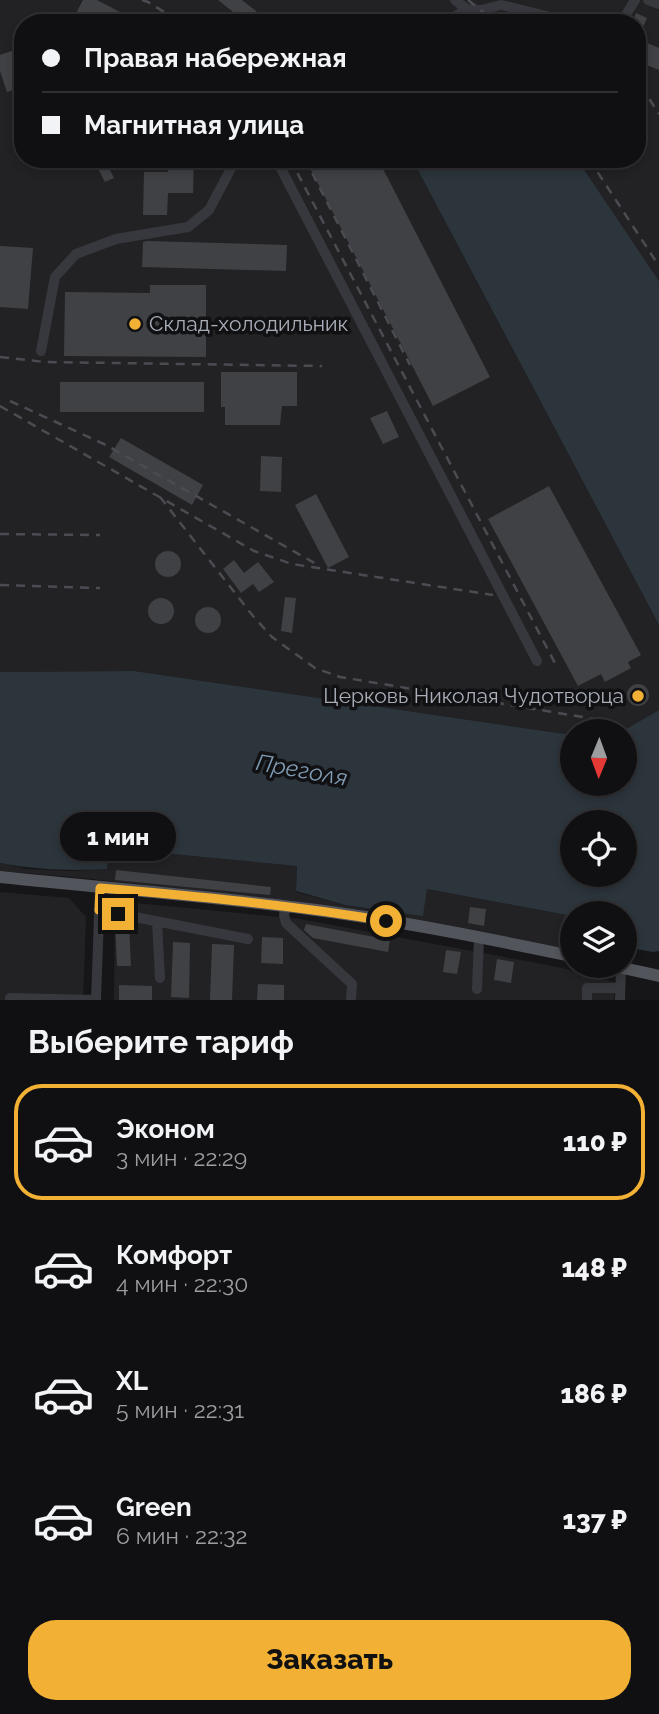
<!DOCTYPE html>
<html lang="ru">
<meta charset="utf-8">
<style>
:root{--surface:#101012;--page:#1e1e20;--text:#f1f3f6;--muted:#9c9d9f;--line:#303032;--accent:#f2b134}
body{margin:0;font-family:Raleway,sans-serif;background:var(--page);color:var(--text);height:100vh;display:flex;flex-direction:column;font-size:26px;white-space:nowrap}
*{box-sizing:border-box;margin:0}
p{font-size:23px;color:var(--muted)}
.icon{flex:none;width:38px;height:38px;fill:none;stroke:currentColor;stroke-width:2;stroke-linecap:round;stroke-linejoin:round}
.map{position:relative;height:1000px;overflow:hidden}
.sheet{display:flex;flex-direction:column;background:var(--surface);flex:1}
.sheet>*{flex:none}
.hud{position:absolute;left:14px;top:14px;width:632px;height:154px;border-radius:28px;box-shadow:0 4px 10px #0003,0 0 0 2px var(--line);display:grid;align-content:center;height:154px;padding:0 28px;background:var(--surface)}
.needle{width:46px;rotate:181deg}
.fabs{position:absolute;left:560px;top:719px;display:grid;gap:14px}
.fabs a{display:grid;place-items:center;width:77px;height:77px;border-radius:50%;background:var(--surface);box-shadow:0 4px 10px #0003,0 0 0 2px var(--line);font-size:35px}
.end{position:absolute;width:32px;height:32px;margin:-16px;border:9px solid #f2b134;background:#111;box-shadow:0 0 0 4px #111}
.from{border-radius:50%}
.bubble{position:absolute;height:49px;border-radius:24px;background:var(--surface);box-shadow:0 4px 10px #0003,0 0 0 2px var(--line);font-size:23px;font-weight:800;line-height:49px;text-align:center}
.hud b{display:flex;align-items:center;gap:24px;height:66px;font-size:26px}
.hud b+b{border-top:2px solid var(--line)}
.hud i{width:18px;height:18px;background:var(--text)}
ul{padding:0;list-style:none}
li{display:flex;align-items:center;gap:21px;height:116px;margin:0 14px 10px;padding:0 14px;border:4px solid transparent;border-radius:28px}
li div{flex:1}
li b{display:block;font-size:26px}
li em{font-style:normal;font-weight:800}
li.on{border-color:var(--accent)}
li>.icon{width:63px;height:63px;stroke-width:1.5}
h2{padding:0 28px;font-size:32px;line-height:84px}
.cta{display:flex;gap:14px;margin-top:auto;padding:14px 28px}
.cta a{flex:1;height:80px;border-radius:28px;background:var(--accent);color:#111;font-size:28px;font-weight:800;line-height:80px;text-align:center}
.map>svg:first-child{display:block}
.built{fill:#222225}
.water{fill:#2c353c;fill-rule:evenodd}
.building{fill:#404145}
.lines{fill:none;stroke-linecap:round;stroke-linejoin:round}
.minor{stroke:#37383d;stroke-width:10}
.major{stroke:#53555c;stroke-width:12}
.rail{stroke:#4a4c52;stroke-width:2.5;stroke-dasharray:9 7;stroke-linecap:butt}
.route{stroke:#f2b134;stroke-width:9}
.poi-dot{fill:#f2b134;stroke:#111113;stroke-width:2.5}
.labels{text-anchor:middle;stroke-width:7;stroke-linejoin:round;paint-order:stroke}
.poi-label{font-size:21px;fill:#a8adb8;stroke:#111113;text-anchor:start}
.water-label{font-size:23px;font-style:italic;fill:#7f9bb3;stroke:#111113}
</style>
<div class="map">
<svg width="659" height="1000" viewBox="0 0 659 1000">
<rect width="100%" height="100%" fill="#161618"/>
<path class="built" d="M 0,0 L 659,0 L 659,281 L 577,159 L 637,159 L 637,23 L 23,23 L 23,159 L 412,159 L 659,625 L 659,710 L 626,729 L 625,734 L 625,732 L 572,732 L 572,735 L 134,671 L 0,672 Z
M 108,848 L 297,866 L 296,892 L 345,905 L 385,911 L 423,915 L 427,889 L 572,916 L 572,950 L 294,902 L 83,878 L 0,871 L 0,863 L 27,869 L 68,871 L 106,869 Z
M 0,892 L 69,898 L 86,917 L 83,1000 L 0,1000 Z
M 115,901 L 300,919 L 558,967 L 615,982 L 614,1000 L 114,1000 Z"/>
<path class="water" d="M 412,159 L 577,159 L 659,281 L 659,625 Z
M 134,671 L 572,735 L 572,784 L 625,784 L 626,729 L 659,710 L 659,951 L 653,952 L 625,947 L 625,914 L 572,914 L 572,916 L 427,889 L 423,916 L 345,905 L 296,891 L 297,866 L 108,848 L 107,869 C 69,871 37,870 0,863 L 0,672 ZM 572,822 L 625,822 L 625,875 L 572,875 Z"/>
<path class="building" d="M 83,0 L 97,0 L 141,23 L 95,23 L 76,13 Z
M 218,0 L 242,0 L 271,23 L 247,23 Z
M 636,13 L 647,18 L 638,39 L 659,48 L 659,70 L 637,61 L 637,23 L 632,23 Z
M 23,47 L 23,65 L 16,67 L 23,87 L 7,92 L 0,71 L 0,55 Z
M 93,159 L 126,159 L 109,168 L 114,178 L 105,182 Z
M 168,159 L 194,159 L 193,193 L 168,193 L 167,215 L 143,215 L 144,172 L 168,172 Z
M 327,159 L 378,159 L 490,377 L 433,406 L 310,168 Z
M 147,241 L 287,245 L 286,271 L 142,267 L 143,242 Z
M 0,246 L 33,248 L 28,309 L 0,307 Z
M 150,285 L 206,285 L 206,357 L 64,356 L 65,292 L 150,293 Z
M 221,372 L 297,372 L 297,406 L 282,406 L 280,425 L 225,425 L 225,407 L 221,407 Z
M 60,382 L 204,382 L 204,412 L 60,412 Z
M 387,411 L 399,437 L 383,444 L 370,418 Z
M 121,438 L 203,485 L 192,505 L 109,457 Z
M 261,456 L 282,457 L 281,492 L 260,491 Z
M 549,486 L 641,655 L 628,662 L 631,668 L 605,682 L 601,674 L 578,686 L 488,519 Z
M 316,494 L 349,557 L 328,568 L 295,505 Z
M155 564a13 13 0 1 1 26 0a13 13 0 1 1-26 0Z
M 234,560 L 244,573 L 258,562 L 274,582 L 259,592 L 253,584 L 241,593 L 223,569 Z
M 285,597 L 296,598 L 292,633 L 281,631 Z
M148 611a13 13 0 1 1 26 0a13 13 0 1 1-26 0Z
M195 620a13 13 0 1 1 26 0a13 13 0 1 1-26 0Z
M627 695a11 11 0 1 1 22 0a11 11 0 1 1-22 0Z
M 116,870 L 271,887 L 270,895 L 115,880 Z
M 470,907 L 486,909 L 484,926 L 468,923 Z
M 129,923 L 131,966 L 117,966 L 115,924 Z
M 306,924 L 390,940 L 388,952 L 313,938 L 304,930 Z
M 262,937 L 283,938 L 283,964 L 261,963 Z
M 173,942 L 190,943 L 189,998 L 171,997 Z
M 212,944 L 234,945 L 232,1000 L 210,1000 Z
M 446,950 L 461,952 L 457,974 L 443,972 Z
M 497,959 L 514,962 L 511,983 L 494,980 Z
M 258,984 L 284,985 L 284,1000 L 257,1000 Z
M 119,985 L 152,986 L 152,1000 L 119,1000 Z"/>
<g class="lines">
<path class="minor" d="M 648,0 L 659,4
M 467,9 L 481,10 L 501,5 L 575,23
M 444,23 L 467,9 L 455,0
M 621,23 L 635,0
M 276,159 L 537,661
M 41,351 L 55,277 L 76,254 L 116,239 L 188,227 L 209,210 L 236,159
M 285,906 L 284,915 L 286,923 L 352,984 L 351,1000
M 99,910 L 248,939
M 157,921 L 160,978
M 477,989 L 479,937
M 10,1000 L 10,998 L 96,1000
M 96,1000 L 100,888
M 587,1000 L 587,988 L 620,988
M 620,1000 L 621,968"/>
<path class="major" d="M 0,877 C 112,889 226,897 338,913 C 416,924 494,940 572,956
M 614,966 L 659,976"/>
<path class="rail" d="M 142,0 L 148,2 L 182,23
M 468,0 L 497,23
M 637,89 L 650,100 L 659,114
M 290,159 L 557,667
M 305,159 L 410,365
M 589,159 L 659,266
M 0,357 L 44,362 L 322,366
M 10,401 L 106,445 L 318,565
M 0,406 L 254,551 L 292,564 L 493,595
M 160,497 L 253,616 L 272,637 L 315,668 L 340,677 L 613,722
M 0,534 L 100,535
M 0,585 L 100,588"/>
</g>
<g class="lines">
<path class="route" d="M 118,914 L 99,910 L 100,888 C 195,896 291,905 386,921"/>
</g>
<g class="poi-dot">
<circle cx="135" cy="324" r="7"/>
<circle cx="638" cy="696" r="7"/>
</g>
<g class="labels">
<g class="poi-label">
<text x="149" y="331">Склад-холодильник</text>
<text x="624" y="703" text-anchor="end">Церковь Николая Чудотворца</text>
</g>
<g class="water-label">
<text transform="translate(302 770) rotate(10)" y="8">Преголя</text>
</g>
</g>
</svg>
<div class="fabs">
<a><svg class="needle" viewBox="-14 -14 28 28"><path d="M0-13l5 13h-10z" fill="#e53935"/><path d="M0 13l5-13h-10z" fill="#9c9d9f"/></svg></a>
<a><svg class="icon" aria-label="locate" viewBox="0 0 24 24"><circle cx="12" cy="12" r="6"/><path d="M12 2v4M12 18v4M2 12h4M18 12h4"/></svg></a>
<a><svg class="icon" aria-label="layers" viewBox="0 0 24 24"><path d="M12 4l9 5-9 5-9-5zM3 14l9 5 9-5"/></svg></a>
</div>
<i class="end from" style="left:386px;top:921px"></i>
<i class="end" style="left:118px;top:914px"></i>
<div class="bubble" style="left:60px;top:812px;width:116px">1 мин</div>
<div class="hud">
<b><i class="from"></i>Правая набережная</b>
<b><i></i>Магнитная улица</b>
</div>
</div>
<section class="sheet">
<h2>Выберите тариф</h2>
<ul>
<li class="on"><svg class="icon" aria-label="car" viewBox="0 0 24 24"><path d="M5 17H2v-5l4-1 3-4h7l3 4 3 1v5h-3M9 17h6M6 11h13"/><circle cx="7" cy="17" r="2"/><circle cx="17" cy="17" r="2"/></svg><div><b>Эконом</b><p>3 мин · 22:29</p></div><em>110 ₽</em></li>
<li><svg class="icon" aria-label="car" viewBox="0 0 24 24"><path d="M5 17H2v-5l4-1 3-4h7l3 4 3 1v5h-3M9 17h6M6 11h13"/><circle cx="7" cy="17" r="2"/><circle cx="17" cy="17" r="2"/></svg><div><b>Комфорт</b><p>4 мин · 22:30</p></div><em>148 ₽</em></li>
<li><svg class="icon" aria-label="car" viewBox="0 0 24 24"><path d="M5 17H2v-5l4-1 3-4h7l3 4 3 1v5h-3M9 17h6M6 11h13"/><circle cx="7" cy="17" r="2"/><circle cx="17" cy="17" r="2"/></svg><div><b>XL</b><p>5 мин · 22:31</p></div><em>186 ₽</em></li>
<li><svg class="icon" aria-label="car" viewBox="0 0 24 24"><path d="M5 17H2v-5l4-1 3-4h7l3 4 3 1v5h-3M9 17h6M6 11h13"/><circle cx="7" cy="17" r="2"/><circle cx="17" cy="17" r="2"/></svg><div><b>Green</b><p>6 мин · 22:32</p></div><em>137 ₽</em></li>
</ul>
<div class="cta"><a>Заказать</a></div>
</section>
